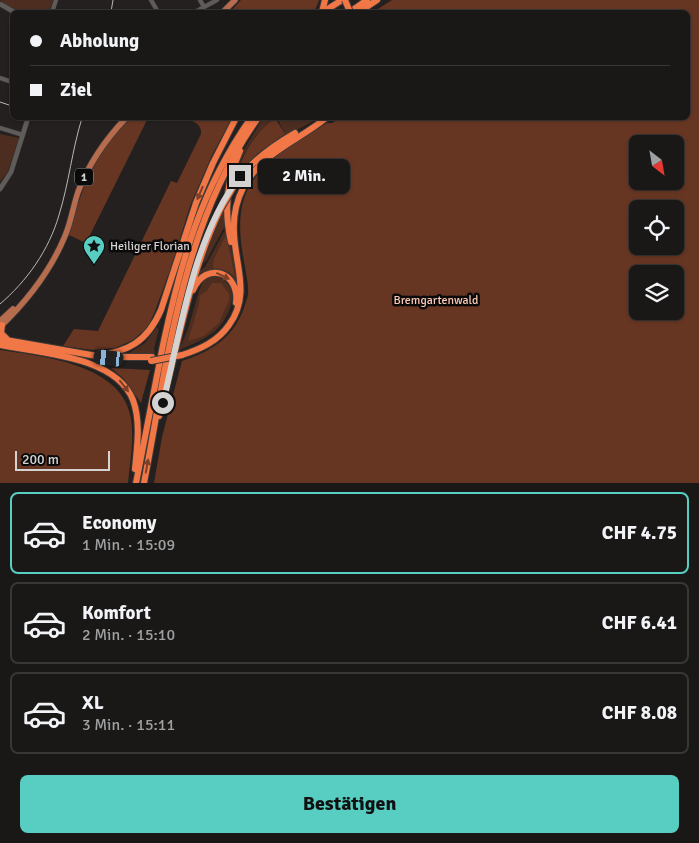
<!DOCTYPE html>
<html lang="de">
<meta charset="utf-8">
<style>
:root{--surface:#1a1817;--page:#272524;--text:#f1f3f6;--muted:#9fa0a1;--line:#383736;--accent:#57cec1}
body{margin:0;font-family:Signika,sans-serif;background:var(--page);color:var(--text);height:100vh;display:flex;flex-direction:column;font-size:19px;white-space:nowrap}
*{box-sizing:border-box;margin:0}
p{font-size:16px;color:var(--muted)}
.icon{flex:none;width:28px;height:28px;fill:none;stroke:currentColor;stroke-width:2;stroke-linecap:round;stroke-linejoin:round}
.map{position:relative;height:483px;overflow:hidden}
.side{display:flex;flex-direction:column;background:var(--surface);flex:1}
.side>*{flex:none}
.banner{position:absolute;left:10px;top:10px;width:680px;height:110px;border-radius:8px;box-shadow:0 1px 4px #0004,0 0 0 1px var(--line);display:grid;align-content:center;height:110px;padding:0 20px;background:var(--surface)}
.needle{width:32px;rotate:149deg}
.fabs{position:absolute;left:629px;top:135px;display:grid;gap:10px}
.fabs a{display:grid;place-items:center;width:55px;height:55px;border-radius:8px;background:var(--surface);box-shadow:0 1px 4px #0004,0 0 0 1px var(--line);font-size:25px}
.scale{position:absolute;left:15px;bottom:12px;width:95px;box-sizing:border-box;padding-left:5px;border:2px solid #d5d3d2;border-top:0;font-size:14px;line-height:18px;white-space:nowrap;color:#d5d3d2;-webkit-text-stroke:4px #0b0a0a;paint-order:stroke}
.end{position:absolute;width:22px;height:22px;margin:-11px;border:6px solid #d5d3d2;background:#111;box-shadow:0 0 0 2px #111}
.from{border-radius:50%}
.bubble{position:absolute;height:35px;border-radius:8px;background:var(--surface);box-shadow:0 1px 4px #0004,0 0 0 1px var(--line);font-size:16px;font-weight:700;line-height:35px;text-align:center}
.car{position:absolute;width:15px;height:30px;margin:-15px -8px;border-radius:6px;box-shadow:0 0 4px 1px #0007;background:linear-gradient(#222 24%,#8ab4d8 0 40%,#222 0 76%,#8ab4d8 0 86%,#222 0)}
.banner b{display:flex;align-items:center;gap:18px;height:48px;font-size:19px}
.banner b+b{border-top:1px solid var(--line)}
.banner i{width:12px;height:12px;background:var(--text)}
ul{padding:9px 0 0;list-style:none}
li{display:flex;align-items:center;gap:15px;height:82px;margin:0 10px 8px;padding:0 10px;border:2px solid var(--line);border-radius:8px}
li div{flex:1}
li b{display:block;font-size:19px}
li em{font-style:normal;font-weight:700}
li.current{border-color:var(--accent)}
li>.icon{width:45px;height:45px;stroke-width:1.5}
.primary-button{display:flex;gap:10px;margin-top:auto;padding:10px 20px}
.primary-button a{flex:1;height:58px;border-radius:8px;background:var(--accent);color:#111;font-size:20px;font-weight:700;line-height:58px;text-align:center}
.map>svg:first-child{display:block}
.green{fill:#4e2d21}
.forest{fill:#673623;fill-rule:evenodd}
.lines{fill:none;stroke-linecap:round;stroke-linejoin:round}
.minor-casing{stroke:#3d3a39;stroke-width:5}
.tertiary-casing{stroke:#3d3a39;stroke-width:5.5}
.primary-casing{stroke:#3d3a39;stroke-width:7}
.motorway-casing{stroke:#3d3a39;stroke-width:8}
.minor{stroke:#5e5b59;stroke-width:4}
.tertiary{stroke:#5e5b59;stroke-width:4.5}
.primary{stroke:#b76c4e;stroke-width:5.5}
.motorway{stroke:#f27746;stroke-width:6}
.rail{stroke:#b9b7b6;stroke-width:1}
.motorway-bridge-casing{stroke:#3d3a39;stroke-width:8;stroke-linecap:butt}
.motorway-bridge{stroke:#f27746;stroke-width:6}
.oneway{fill:#7e4028}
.route{stroke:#d5d3d2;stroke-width:6}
.labels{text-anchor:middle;stroke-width:5;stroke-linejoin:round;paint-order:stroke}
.shield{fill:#0b0a0a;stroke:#989796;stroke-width:1}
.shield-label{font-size:11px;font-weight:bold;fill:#d5d3d2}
.poi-label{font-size:12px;fill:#d5d3d2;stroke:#0b0a0a;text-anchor:start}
.park-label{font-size:12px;fill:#fcc9b6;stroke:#0b0a0a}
</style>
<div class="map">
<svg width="699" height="483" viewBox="0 0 699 483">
<rect width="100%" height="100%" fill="#23201f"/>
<path class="green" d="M 0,0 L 53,0 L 49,12 C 31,12 13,15 0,0 Z
M 263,118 L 275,118 C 255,132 243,151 236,175 L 258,153 L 285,134 L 277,118 L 319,118 L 280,139 L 232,185 L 241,155 Z
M 0,134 L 19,138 L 8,171 L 0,182 Z
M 225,203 L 226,224 L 206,261 L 201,264 Z
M 226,228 L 238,277 L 237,291 L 222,273 L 197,279 L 199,272 L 205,267 Z
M 216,276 C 244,285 230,319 214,332 C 203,340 191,345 179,350 L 188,329 L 199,291 L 203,281 L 209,277 Z
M 162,316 L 154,349 L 155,353 L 126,355 L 145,343 L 157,327 L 158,330 Z"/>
<path class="forest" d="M 241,0 L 319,0 L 316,8 L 313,12 L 230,12 Z
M 392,0 L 699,0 L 699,483 L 154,483 L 162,437 L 182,361 C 213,351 235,336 245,305 C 246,301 248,297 248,294 C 249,286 246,275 245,267 C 240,241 236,213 248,189 C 264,158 299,141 327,123 L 332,123 L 340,118 L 688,118 L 688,12 L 373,12 ZM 638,144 L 675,144 L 675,181 L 638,181 ZM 638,209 L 675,209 L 675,246 L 638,246 ZM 638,274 L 675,274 L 675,311 L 638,311 Z
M 129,118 L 148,118 L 86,243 L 69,235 C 83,183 93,158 129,118 Z
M 186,118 L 232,118 L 212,155 L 190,206 L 170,270 L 155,311 L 148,327 L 133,340 L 115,348 L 93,350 L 63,346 L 74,329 L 98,331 L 171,181 L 177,183 L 201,134 C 202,124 194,122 186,118 Z
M 275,118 L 285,134 L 258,153 L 236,176 C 244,152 254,133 275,118 Z
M 226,235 L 235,277 C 229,270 222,269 213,268 L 214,259 Z
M 212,283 L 221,283 L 229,294 L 229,300 L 219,323 L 204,336 L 188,341 L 199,304 L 200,295 L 207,291 Z
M 0,350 C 41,356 119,364 130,414 C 135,434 130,463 128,483 L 0,483 Z
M 111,368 L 150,370 L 141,403 L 123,378 Z"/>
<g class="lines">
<g class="minor-casing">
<path id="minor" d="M 151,0 L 158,12
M 200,0 L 204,7
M 52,12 L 56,0
M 195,12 L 217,0
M 0,78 L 12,82
M 0,128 L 23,135"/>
</g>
<g class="tertiary-casing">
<path id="tertiary" d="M 0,4 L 14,12
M 0,189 L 11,172 L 28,118"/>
</g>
<g class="primary-casing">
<path id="primary" d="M 223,12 L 235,0
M 0,321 L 13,309
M 0,327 C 26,302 51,270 65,236 C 71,222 73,207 78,192 C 89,163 105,140 126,118"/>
</g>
<g class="motorway-casing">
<path id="motorway" d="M 322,12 L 325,0
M 323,12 L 342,0
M 350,12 L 367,0
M 359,12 L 377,0
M 237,181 C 253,160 272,146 295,133
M 231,242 C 224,211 226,181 240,151
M 193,290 C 206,260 240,272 236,303
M 2,325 L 1,333 L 8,340
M 0,339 L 97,356
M 0,345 C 40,353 116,356 133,400 C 141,422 137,447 135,469
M 182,355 C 201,349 218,341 229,325 C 251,295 235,265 234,233 C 233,217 236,202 243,188 C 261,153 298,141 326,118
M 95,356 C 128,352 147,342 161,310 L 196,203 L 213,163 L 236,118
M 107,357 L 152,357
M 159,416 C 178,346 189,274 221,208
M 136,483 C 145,437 154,391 163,345 C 181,261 201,189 251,118
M 144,483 C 168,358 182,224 258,118"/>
</g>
<use href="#minor" class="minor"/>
<use href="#tertiary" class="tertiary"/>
<use href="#primary" class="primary"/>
<use href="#motorway" class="motorway"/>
<path class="rail" d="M 111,12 L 113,0
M 0,102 L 12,106
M 0,304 C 27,281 49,250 59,215 C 69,183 72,150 82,118"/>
<g class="motorway-bridge-casing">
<path id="motorway-bridge" d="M 345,0 L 350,12
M 221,208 L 237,181
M 151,361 L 182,355"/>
</g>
<use href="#motorway-bridge" class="motorway-bridge"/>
</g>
<defs><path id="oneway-solid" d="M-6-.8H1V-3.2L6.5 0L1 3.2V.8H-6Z" transform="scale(1.25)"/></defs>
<g class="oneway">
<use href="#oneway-solid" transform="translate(200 193) rotate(113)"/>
<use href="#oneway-solid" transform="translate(223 276) rotate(25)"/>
<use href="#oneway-solid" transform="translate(124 386) rotate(52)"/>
<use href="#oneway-solid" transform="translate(147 466) rotate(-80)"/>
</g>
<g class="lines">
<path class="route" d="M 163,403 C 181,329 193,238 240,176"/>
</g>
<defs>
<g id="sight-pin" transform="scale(1.125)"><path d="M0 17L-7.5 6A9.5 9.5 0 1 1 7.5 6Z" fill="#57cec1" stroke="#0b0a0a"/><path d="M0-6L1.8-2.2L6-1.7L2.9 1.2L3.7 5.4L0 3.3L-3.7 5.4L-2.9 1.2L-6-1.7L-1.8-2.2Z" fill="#111"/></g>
</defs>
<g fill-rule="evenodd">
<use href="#sight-pin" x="94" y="246"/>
</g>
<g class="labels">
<rect class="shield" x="75" y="168.5" width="18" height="17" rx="4"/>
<g class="shield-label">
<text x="84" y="181">1</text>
</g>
<g class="poi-label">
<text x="110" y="250">Heiliger Florian</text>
</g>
<g class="park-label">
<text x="436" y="304">Bremgartenwald</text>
</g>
</g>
</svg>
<div class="fabs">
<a><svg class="needle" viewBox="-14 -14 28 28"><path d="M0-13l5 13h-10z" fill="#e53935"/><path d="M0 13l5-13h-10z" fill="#9fa0a1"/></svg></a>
<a><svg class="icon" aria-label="locate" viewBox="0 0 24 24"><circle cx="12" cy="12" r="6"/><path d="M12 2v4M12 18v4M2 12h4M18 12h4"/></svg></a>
<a><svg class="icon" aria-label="layers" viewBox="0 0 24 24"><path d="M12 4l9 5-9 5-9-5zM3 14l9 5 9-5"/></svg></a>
</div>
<div class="scale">200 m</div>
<i class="end from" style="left:163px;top:403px"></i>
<i class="end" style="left:240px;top:176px"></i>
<div class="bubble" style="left:258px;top:159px;width:92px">2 Min.</div>
<i class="car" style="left:109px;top:358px;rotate:276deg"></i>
<div class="banner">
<b><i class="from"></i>Abholung</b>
<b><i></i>Ziel</b>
</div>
</div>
<section class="side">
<ul>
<li class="current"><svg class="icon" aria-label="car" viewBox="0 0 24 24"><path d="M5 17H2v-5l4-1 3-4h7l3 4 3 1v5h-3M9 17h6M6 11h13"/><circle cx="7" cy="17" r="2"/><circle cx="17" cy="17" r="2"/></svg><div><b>Economy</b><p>1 Min. · 15:09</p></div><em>CHF 4.75</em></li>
<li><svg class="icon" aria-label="car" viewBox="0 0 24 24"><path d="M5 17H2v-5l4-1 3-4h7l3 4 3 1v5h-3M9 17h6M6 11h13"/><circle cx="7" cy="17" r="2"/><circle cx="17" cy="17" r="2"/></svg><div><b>Komfort</b><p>2 Min. · 15:10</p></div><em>CHF 6.41</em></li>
<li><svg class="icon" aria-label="car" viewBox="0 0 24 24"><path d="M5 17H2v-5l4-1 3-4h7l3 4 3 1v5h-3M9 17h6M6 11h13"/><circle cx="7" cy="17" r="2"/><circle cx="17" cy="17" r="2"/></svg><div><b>XL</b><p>3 Min. · 15:11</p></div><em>CHF 8.08</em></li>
</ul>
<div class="primary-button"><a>Bestätigen</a></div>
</section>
